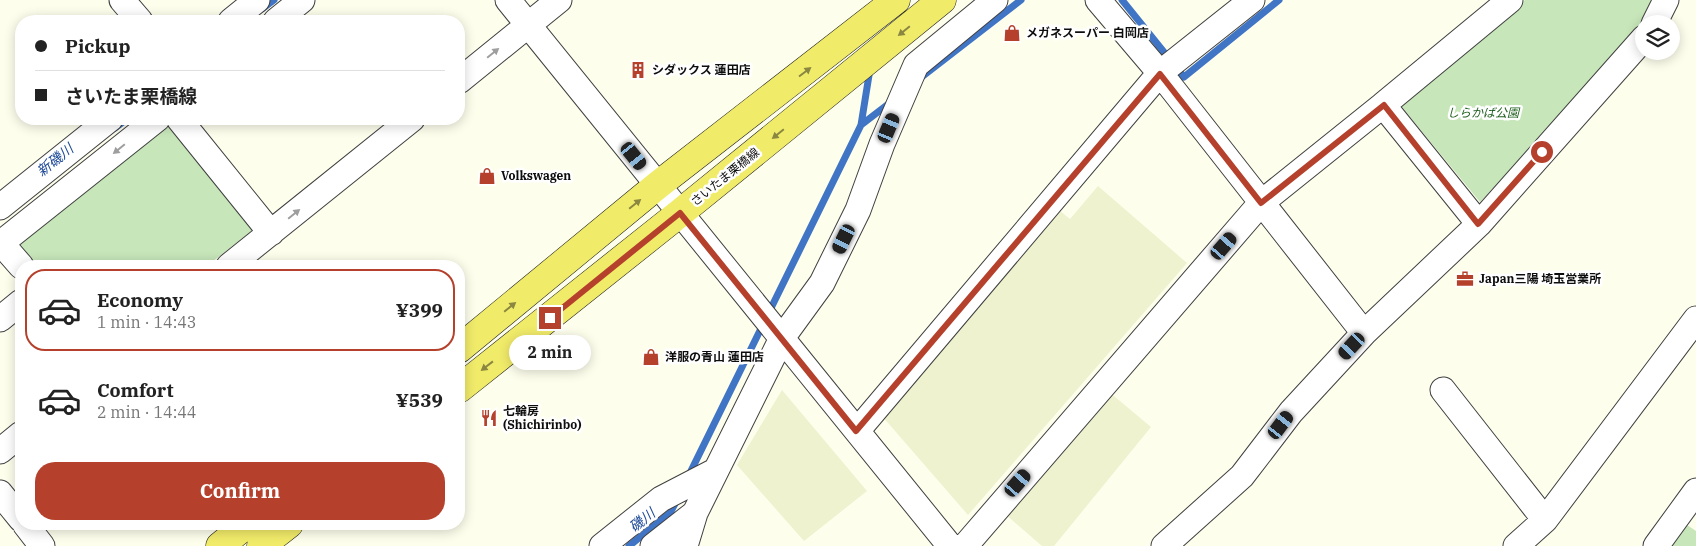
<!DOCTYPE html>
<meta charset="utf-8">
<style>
:root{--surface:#fff;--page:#f6f6f6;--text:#222;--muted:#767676;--line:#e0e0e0;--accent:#b5412c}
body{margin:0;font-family:"IBM Plex Serif","Noto Sans JP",serif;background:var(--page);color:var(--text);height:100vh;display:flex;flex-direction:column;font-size:19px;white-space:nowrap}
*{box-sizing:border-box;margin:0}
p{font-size:16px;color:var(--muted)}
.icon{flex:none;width:28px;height:28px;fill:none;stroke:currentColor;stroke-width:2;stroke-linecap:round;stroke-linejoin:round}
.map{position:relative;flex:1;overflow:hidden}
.details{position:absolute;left:15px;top:260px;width:450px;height:270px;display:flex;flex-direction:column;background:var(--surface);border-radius:20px;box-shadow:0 2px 12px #0003}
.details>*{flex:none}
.guide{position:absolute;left:15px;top:15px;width:450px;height:110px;border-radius:20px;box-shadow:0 2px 12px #0003;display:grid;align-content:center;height:110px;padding:0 20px;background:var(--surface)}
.tools{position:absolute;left:1635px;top:15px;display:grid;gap:10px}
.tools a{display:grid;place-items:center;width:45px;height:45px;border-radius:50%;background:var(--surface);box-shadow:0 2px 12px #0003;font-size:25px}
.end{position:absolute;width:22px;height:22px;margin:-11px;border:6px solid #b5412c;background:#fff;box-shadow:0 0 0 2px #fff}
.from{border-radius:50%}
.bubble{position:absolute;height:35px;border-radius:18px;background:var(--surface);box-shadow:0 2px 12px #0003;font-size:16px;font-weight:700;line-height:35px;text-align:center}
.car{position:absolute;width:15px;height:30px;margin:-15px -8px;border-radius:6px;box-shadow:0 0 4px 1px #0007;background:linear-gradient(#222 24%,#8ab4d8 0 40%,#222 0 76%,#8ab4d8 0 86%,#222 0)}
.guide b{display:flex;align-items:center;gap:18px;height:48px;font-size:19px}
.guide b+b{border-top:1px solid var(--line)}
.guide i{width:12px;height:12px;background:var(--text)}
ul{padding:9px 0 0;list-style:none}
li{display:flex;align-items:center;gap:15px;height:82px;margin:0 10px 8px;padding:0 10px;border:2px solid transparent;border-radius:20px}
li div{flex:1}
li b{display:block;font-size:19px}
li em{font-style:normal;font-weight:700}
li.active{border-color:var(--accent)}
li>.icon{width:45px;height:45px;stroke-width:1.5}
.cta{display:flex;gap:10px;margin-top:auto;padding:10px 20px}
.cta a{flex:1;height:58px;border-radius:20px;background:var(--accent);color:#fff;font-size:20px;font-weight:700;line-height:58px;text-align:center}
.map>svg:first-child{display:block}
.farmland{fill:#eef2cf}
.green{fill:#c7e6b9}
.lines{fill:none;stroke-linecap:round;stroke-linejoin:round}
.stream{stroke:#4075c6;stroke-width:7}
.minor-casing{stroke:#404040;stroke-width:27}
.major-casing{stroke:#1e1e1e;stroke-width:29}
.minor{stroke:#fff;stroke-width:25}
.major{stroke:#f1eb6a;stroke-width:28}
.oneway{fill:#8a8740}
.oneway2{fill:#9e9e9e}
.route{stroke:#b5412c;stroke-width:6}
.labels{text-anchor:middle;stroke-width:5;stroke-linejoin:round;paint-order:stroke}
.poi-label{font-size:12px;font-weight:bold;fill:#0d0d0d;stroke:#fff;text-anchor:start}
.park-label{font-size:12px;font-style:italic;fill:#216121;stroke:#fff}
.street-label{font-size:12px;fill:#0d0d0d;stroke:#fff}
.water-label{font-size:14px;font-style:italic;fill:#1d4997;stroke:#fff}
</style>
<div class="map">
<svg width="1696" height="546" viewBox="0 0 1696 546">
<rect width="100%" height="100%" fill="#fefeed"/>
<path class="farmland" d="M 1098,186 L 1187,263 L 968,515 L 882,416 L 1060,211 L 1070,219 Z
M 782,390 L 867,491 L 804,541 L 737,465 Z
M 1108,391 L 1151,427 L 1054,546 L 1042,546 L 1004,513 Z"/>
<path class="green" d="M 1525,0 L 1656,0 L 1641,27 L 1480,202 L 1401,106 Z
M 169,119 L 255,228 L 207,266 L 31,266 L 9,238 Z
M 1687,525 L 1696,531 L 1696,546 L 1672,546 Z"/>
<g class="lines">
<path class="stream" d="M 1122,0 L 1184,77 L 1279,0
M 262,9 L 274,0
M 919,79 L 1021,0
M 861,125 L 891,102
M 115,128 L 127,119
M 688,477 L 861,125 L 870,69
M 629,546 L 670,513 L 677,500"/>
<g class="minor-casing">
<path id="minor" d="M 122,0 L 140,21
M 508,0 L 950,546
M 1098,0 L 1160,73 L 1364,333
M 231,21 L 257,0
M 276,21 L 302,0
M 1654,24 L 1666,0
M 459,81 L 559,0
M 179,119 L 271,233
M 0,207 L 110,119
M 1479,224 L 1383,105 L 1510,0
M 1,243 L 21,266
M 0,244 L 157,119
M 229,266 L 412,119
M 0,319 L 21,302
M 1443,390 L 1545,520 L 1516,546
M 857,431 L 1160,73 L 1252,0
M 0,451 L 21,434
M 0,493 L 21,519
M 1545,520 L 1696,319
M 25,524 L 42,546
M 602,546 L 661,499 L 715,471
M 653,546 L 695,513
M 685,546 L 695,513 L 782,338 L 822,283 L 858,210 L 882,144 L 916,65 L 995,0
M 965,546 L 1261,203 L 1383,105
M 1164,546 L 1242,476 L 1291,412 L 1364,333 L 1479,224 L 1644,38
M 1656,546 L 1696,491"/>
</g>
<g class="major-casing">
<path id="major" d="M 459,349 L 658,185 L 896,0
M 459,389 L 680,213 L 942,0
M 220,546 L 247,524
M 261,546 L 289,524"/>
</g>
<use href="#minor" class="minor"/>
<use href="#major" class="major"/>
</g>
<defs><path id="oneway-solid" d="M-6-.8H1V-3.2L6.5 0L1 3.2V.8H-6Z" transform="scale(1.25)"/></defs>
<g class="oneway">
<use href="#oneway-solid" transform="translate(904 31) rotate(141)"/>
<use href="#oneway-solid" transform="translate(805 72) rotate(-37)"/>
<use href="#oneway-solid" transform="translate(778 134) rotate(141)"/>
<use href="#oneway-solid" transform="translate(635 204) rotate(-39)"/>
<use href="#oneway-solid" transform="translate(510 307) rotate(-39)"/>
<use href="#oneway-solid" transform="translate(487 366) rotate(142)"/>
</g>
<g class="oneway2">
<use href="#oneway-solid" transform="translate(493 53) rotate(-39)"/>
<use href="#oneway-solid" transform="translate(119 149) rotate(141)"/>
<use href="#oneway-solid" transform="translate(294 214) rotate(-39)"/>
</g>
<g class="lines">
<path class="route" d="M 550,318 L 680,213 L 856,431 L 1160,74 L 1261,203 L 1384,105 L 1478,224 L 1542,152"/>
</g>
<defs>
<g id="shop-bare" transform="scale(1.35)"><path d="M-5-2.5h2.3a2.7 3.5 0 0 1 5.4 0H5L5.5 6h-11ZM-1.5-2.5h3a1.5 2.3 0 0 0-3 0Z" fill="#b5412c" stroke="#fff" stroke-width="2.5" paint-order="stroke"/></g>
<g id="building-bare" transform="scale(1.35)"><path d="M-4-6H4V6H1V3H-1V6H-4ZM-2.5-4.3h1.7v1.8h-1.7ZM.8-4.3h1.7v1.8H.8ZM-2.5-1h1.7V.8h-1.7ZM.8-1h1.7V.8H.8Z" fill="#b5412c" stroke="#fff" stroke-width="2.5" paint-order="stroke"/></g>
<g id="office-bare" transform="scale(1.35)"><path d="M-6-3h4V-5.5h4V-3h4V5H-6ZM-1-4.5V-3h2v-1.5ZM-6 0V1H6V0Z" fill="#b5412c" stroke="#fff" stroke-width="2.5" paint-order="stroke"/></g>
<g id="restaurant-bare" transform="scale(1.35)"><path d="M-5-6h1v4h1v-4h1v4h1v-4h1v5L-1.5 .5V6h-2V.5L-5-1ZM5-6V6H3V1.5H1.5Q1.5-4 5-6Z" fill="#b5412c" stroke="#fff" stroke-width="2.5" paint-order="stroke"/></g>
</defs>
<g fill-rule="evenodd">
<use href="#shop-bare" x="1012" y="33"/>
<use href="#building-bare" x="638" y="70"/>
<use href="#shop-bare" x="487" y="176"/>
<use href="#office-bare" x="1465" y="279"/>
<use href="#shop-bare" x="651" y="357"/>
<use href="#restaurant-bare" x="489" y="418"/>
</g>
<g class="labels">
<g class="poi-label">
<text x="1026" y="37">メガネスーパー 白岡店</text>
<text x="652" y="74">シダックス 蓮田店</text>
<text x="501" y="180">Volkswagen</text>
<text x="1479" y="283">Japan三陽 埼玉営業所</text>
<text x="665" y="361">洋服の青山 蓮田店</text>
<text x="503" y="415">七輪房<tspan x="503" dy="14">(Shichirinbo)</tspan></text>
</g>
<g class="park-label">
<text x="1483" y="117">しらかば公園</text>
</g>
<g class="street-label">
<text transform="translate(725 177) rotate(-39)" y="4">さいたま栗橋線</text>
</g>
<g class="water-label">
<text transform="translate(55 160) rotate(-39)" y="5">新磯川</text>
<text transform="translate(642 520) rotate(-39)" y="5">磯川</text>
</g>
</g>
</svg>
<div class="tools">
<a><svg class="icon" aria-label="layers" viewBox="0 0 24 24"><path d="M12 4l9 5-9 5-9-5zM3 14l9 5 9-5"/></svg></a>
</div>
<i class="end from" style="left:1542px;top:152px"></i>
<i class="end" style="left:550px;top:318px"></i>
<div class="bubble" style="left:509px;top:335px;width:82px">2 min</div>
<i class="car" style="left:889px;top:128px;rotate:23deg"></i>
<i class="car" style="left:634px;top:156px;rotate:141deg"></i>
<i class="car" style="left:844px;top:239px;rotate:206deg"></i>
<i class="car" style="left:1224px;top:246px;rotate:41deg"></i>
<i class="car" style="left:1352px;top:346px;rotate:223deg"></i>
<i class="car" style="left:1281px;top:425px;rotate:37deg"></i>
<i class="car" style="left:1018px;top:483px;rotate:41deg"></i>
<div class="guide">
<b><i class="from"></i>Pickup</b>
<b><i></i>さいたま栗橋線</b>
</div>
<section class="details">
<ul>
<li class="active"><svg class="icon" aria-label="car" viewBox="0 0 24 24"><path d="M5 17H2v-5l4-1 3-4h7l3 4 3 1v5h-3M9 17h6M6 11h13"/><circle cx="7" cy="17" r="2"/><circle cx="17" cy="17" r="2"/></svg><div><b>Economy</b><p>1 min · 14:43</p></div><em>¥399</em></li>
<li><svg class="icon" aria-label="car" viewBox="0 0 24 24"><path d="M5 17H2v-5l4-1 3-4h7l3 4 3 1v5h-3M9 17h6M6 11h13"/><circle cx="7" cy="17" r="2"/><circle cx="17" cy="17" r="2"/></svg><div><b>Comfort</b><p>2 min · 14:44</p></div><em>¥539</em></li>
</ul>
<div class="cta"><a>Confirm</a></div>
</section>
</div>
